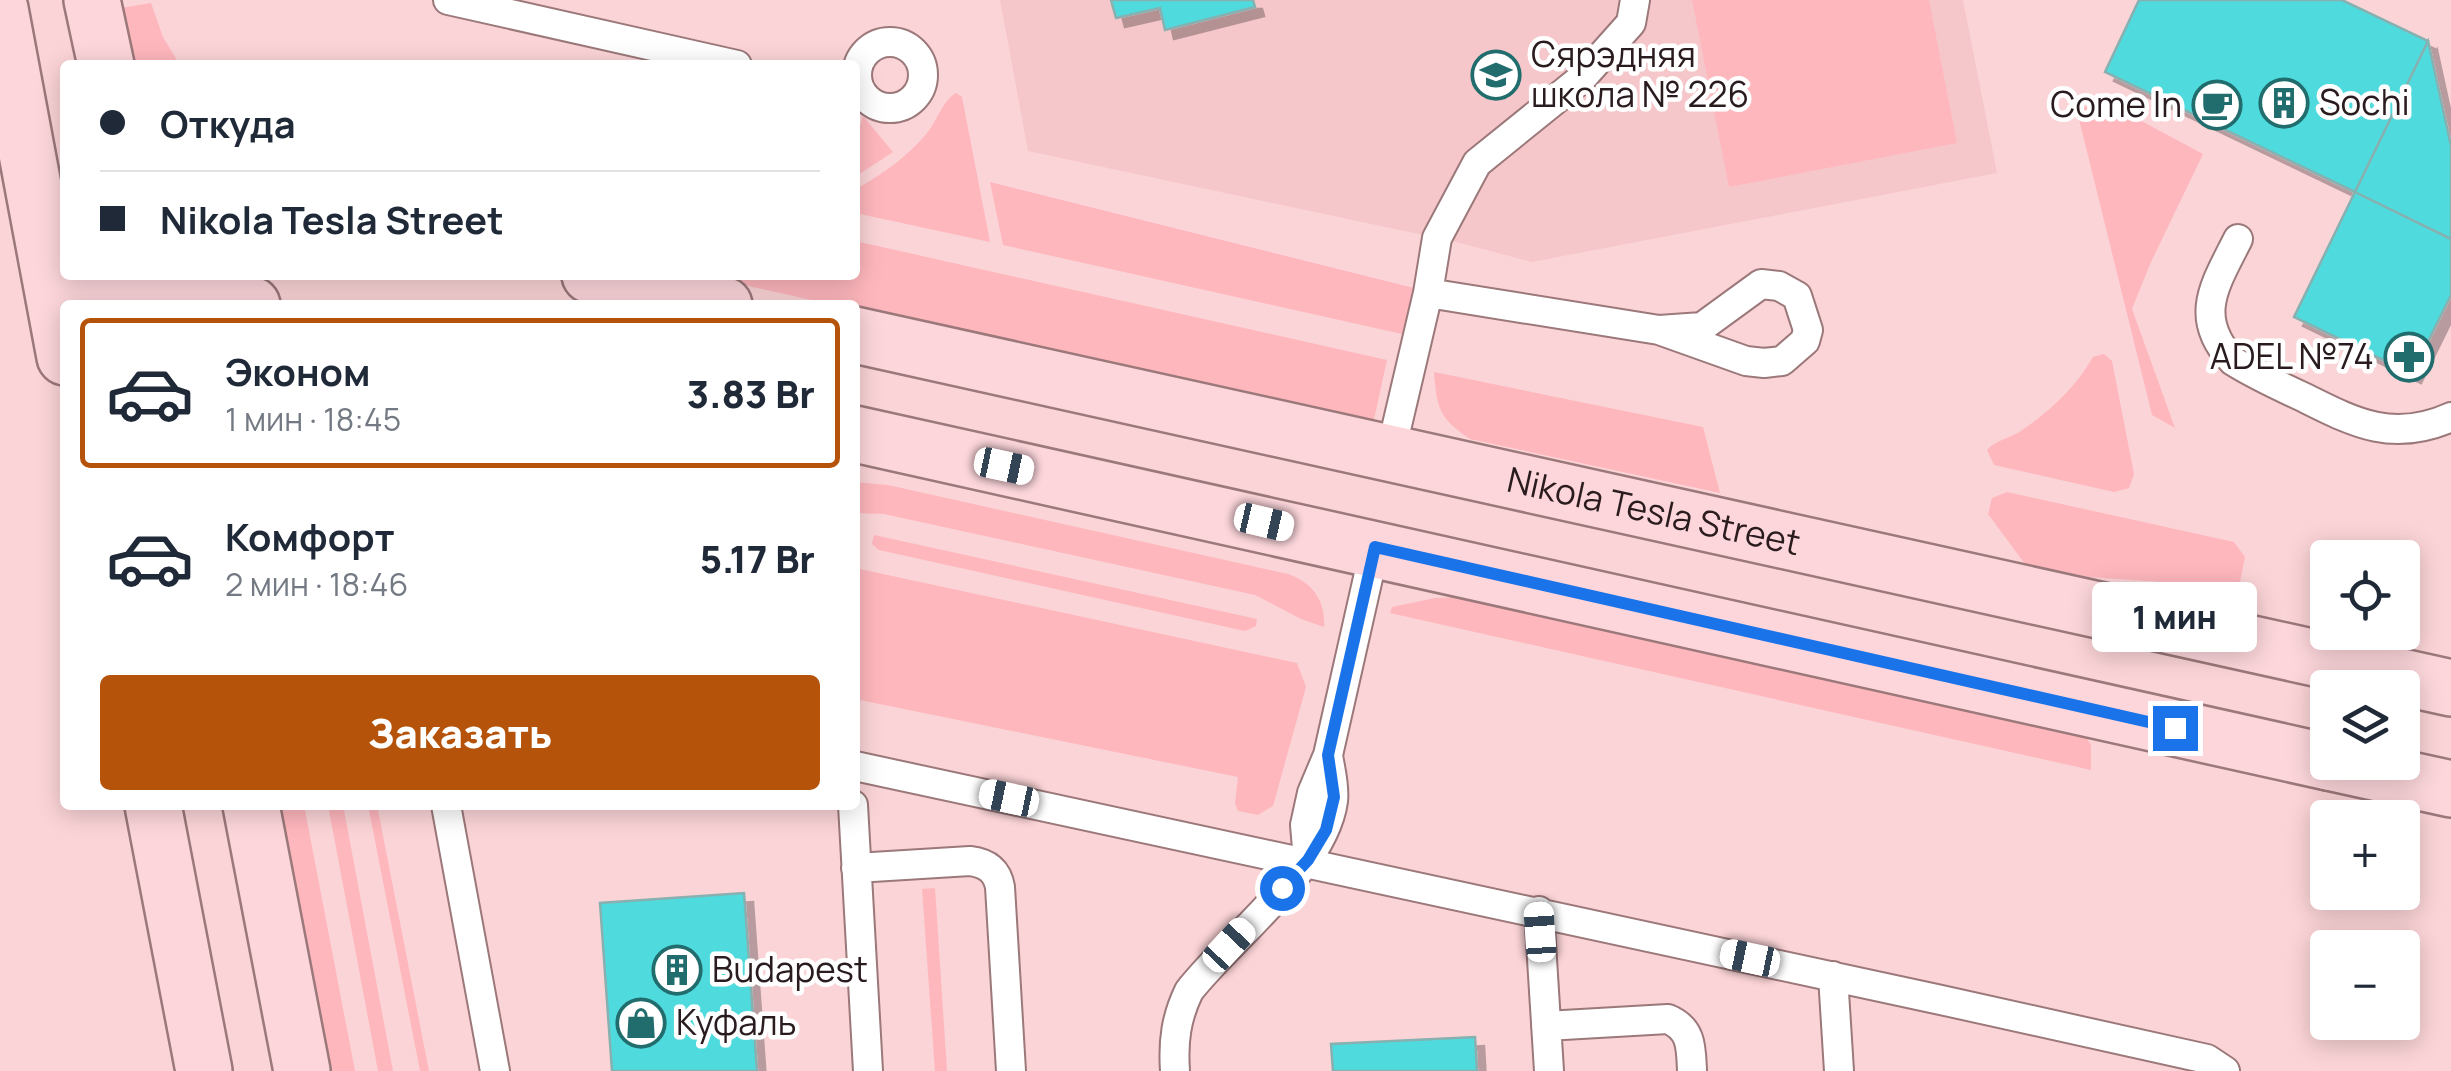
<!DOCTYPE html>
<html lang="ru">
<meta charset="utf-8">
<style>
:root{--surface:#fff;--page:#f2f2f3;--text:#1f2937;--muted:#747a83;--line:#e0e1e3;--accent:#b45309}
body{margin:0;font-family:Manrope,sans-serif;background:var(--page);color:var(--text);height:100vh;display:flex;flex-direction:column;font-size:38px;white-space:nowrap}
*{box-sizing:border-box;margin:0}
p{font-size:32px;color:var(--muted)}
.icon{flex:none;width:55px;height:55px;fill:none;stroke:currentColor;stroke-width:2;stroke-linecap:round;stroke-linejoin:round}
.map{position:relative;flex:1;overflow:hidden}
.panel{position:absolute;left:60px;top:300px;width:800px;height:510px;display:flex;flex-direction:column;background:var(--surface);border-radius:10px;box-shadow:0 5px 25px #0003}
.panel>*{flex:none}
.guide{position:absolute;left:60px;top:60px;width:800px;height:220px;border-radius:10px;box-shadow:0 5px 25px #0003;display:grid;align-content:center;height:220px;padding:0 40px;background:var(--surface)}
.tools{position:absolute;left:2310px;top:540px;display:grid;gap:20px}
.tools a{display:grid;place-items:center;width:110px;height:110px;border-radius:10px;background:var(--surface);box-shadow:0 5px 25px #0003;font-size:50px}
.end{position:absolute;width:45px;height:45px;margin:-22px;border:12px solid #1a73e8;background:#fff;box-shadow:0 0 0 5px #fff}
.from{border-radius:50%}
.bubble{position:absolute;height:70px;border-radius:10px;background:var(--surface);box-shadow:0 5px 25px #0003;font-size:32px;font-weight:800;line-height:70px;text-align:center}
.car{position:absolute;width:30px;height:60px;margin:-30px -15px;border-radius:12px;box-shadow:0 0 8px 2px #0007;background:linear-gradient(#fff 24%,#345 0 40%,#fff 0 76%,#345 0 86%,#fff 0)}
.guide b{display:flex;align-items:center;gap:35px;height:95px;font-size:38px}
.guide b+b{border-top:2px solid var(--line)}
.guide i{width:25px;height:25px;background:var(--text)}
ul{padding:18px 0 0;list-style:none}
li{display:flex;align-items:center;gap:30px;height:150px;margin:0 20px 15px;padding:0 20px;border:5px solid transparent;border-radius:10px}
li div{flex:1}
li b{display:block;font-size:38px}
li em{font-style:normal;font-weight:800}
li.on{border-color:var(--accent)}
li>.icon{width:90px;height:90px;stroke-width:1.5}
.action{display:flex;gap:20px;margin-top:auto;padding:20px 40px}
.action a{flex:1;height:115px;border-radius:10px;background:var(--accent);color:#fff;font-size:40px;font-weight:800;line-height:115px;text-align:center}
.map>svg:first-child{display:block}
.built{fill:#f6c7ca}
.green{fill:#feb7bd}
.building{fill:#4fdbde;stroke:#87b0b0;stroke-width:2.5;filter:url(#shadow)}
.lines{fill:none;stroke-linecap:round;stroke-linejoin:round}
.lane-casing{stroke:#9b787a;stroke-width:32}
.secondary-casing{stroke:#9b787a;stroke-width:60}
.lane{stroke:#fff;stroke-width:28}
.secondary{stroke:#fcd6db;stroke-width:55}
.route{stroke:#1a73e8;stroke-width:12}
.labels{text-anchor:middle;stroke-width:9;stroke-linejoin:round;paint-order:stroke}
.poi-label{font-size:35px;fill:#2a1c1e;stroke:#fff;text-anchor:start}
.street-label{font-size:35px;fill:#2a1c1e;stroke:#fff}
</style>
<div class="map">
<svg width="2451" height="1071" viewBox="0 0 2451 1071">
<defs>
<filter id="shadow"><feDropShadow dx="9" dy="9" stdDeviation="0" flood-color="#0004"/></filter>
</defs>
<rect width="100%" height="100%" fill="#fbd4d7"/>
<path class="built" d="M 1000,0 L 1963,0 L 1997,173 L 1532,262 L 1456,242 L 1028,151 Z"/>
<path class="green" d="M 1692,0 L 1929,0 L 1957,143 L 1729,187 Z
M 151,3 L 163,37 L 180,65 L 133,65 L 121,8 Z
M 956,93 L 962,97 L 990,242 L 860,214 L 855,209 L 856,189 C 883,174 907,157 927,133 C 937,121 943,100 956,93 Z
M 2102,100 L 2203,154 L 2151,262 L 2132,309 L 2175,428 L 2152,415 L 2077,111 Z
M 863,116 L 893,152 L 855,177 L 855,141 Z
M 990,182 L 1414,288 L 1402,334 L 1003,245 Z
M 855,241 L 1387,360 L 1373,424 L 855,310 L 855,305 L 834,305 L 699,275 L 855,275 Z
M 2104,354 L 2112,361 L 2134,474 L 2129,488 L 2114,492 L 1994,465 L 1987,450 C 1996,440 2010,438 2021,431 C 2051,410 2075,388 2093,357 Z
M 1434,372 L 1703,427 L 1720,493 L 1470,439 C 1439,418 1437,409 1434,372 Z
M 855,482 L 888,485 L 1288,574 C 1312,582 1326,601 1324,627 L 1301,619 L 1255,595 L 884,514 L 855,513 Z
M 2007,492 L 2234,542 L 2245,557 L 2239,587 L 2088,577 L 2025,564 L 1988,514 L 1992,498 Z
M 874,535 L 1257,619 L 1256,626 L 1245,631 L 879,550 L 872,544 Z
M 855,568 L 1297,663 L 1306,687 L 1273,806 L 1258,815 L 1238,811 L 1235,803 L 1238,777 L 855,699 Z
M 1459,597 L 2084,734 L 2091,745 L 2091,770 L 1390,613 L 1392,607 L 1435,598 Z
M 274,805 L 304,805 L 355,1071 L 326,1071 Z
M 328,805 L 343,805 L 393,1071 L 378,1071 Z
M 368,805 L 377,805 L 429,1071 L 420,1071 Z
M 935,888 L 947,1071 L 935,1071 L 922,889 Z"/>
<path class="building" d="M 1111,0 L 1253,0 L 1255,7 L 1165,30 L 1160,8 L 1116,18 Z
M 2139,0 L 2342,0 L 2428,41 L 2355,192 L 2105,72 Z
M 2428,41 L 2451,146 L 2451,239 L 2355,192 Z
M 2355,192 L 2451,239 L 2451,295 L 2412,374 L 2294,317 Z
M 744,893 L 757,1071 L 612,1071 L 600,903 Z
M 1475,1037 L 1477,1071 L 1333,1071 L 1331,1044 Z"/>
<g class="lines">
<g class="lane-casing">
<path id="lane" d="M 448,0 L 737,65
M857 75a33 33 0 1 1 66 0a33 33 0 1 1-66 0Z
M 2238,239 C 2215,285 2192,317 2233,361 C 2255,375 2279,386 2303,397 C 2355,423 2393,443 2451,417
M 1428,293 L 1659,330 L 1746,361 L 1764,363 L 1782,361 L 1805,341 L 1808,330 L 1797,296 L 1779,286 L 1761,284 L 1702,327 L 1659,330
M 1390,455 L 1428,293 L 1437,238 L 1477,163 L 1581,79 L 1631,23 L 1635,0
M 855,766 C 1307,860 1757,959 2207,1059 L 2225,1071
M 446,805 L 495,1071
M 853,805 L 868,1071
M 1308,860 L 1305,825 L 1312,793 L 1328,755 L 1375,547
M 856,868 L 970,861 C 987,863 997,871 1000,887 L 1011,1071
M 1539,911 L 1549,1071
M 1833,976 L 1839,1071
M 1546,1026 L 1668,1019 C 1692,1029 1691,1048 1692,1071
M 1175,1071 C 1173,1041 1176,1018 1189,991 C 1231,937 1324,868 1333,801 C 1335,786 1330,769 1328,755"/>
</g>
<g class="secondary-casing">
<g id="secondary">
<path d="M 92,0 L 106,65"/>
<path d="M 0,9 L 65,357"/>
<path d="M 92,275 L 252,305"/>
<path d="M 590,275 L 724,305"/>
<path id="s1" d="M 855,335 L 2451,688"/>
<path d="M 855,434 L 2328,762"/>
<path d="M 2328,762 L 2451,789"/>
<path d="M 153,805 L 204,1071"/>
<path d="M 251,805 L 302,1071"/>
</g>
</g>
<use href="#lane" class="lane"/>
<use href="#secondary" class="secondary"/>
</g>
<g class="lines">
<path class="route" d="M 1282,888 L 1308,860 L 1326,830 L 1334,797 L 1328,755 L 1375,547 L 2175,728"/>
</g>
<defs>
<g id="school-ring" transform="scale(2.5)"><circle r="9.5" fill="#fff" stroke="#216d6e" stroke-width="1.5"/><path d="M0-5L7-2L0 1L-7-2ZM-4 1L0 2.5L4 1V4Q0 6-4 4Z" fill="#216d6e"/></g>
<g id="building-ring" transform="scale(2.5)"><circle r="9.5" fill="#fff" stroke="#216d6e" stroke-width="1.5"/><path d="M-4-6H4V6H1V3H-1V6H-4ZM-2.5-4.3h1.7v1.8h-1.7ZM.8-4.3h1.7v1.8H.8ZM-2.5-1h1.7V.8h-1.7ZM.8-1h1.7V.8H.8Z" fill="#216d6e"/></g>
<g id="cafe-ring" transform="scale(2.5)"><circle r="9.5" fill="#fff" stroke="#216d6e" stroke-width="1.5"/><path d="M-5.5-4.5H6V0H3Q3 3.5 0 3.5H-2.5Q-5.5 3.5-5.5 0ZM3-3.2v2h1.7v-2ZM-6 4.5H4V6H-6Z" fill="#216d6e"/></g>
<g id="pharmacy-ring" transform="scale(2.5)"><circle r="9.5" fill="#fff" stroke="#216d6e" stroke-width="1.5"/><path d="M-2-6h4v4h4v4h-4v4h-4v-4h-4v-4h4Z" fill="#216d6e"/></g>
<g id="shop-ring" transform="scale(2.5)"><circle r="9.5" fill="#fff" stroke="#216d6e" stroke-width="1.5"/><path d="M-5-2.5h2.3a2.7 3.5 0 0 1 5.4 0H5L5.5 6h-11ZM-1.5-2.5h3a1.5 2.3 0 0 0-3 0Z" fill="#216d6e"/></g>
</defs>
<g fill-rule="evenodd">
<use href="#school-ring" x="1496" y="75"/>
<use href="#building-ring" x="2284" y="103"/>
<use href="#cafe-ring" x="2217" y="105"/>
<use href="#pharmacy-ring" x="2409" y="357"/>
<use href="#building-ring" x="677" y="970"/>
<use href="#shop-ring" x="641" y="1023"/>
</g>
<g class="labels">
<g class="poi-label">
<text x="1531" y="67">Сярэдняя<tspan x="1531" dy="40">школа № 226</tspan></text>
<text x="2319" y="115">Sochi</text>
<text x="2182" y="117" text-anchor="end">Come In</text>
<text x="2374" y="369" text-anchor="end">ADEL №74</text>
<text x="712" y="982">Budapest</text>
<text x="676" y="1035">Куфаль</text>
</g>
<g class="street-label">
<text dy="12" stroke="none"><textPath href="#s1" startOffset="818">Nikola Tesla Street</textPath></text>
</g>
</g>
</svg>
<div class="tools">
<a><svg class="icon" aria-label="locate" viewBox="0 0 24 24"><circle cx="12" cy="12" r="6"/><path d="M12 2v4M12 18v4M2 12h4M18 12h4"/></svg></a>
<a><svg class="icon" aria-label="layers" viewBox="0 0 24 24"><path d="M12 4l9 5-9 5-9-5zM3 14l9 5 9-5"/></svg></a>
<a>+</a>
<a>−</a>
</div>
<i class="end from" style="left:1282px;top:888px"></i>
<i class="end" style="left:2175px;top:728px"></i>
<div class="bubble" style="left:2092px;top:582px;width:165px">1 мин</div>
<i class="car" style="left:1004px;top:466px;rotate:102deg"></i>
<i class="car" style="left:1264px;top:522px;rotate:103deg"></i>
<i class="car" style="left:1009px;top:798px;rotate:282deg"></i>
<i class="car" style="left:1540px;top:932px;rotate:356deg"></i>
<i class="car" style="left:1229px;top:945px;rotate:43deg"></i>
<i class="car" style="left:1750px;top:958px;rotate:282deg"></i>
<div class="guide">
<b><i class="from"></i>Откуда</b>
<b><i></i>Nikola Tesla Street</b>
</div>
<section class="panel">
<ul>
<li class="on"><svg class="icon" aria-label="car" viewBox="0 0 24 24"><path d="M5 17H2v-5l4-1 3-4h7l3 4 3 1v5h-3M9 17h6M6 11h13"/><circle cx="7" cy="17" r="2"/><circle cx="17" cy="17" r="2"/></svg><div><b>Эконом</b><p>1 мин · 18:45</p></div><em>3.83 Br</em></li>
<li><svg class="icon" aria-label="car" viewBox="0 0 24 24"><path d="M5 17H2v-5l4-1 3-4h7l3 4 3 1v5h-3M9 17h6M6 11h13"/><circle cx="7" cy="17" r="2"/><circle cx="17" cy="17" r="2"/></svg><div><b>Комфорт</b><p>2 мин · 18:46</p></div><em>5.17 Br</em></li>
</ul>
<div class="action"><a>Заказать</a></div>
</section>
</div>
